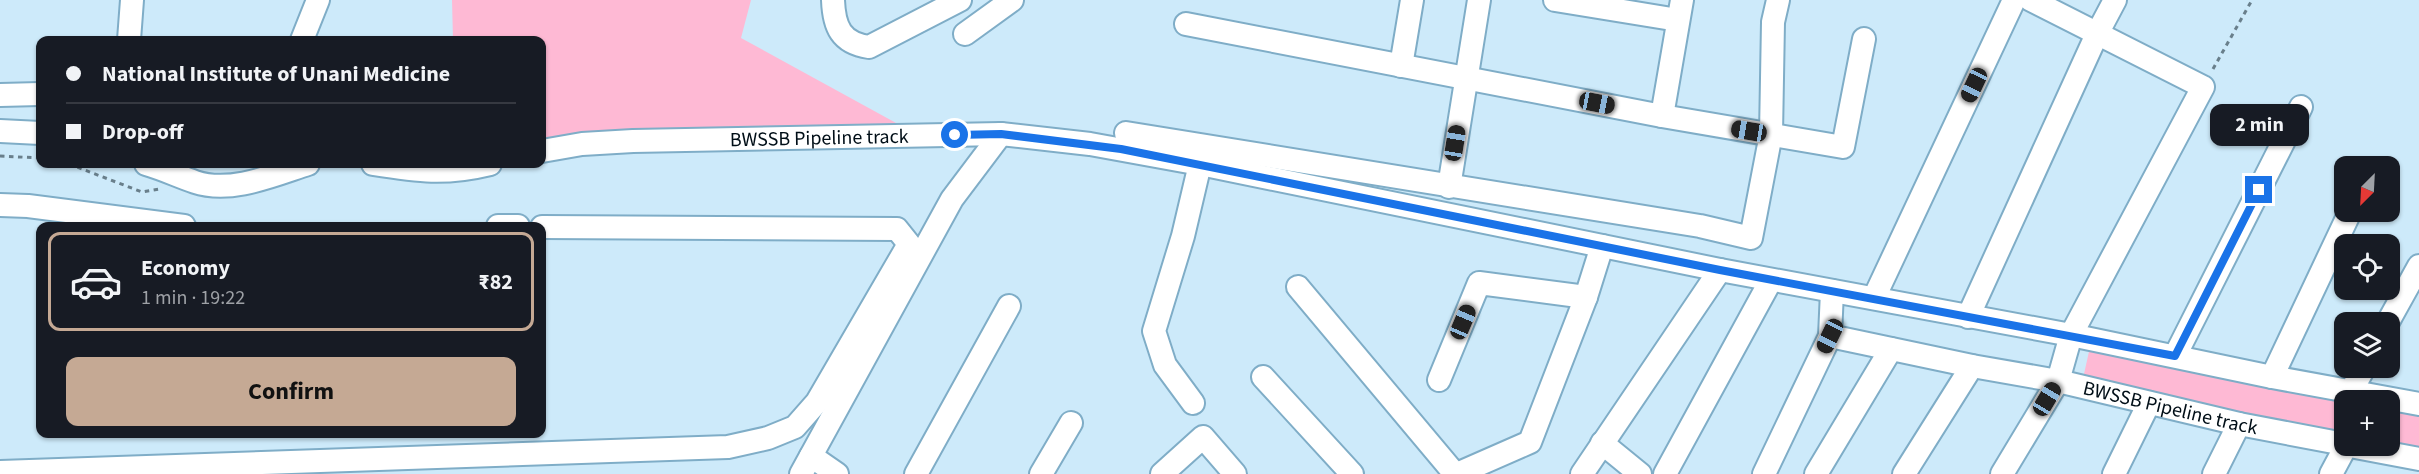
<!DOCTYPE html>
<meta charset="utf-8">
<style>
:root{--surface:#171b24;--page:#242831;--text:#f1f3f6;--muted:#9ea1a6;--line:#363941;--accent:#c5a994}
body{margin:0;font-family:"Source Sans 3",sans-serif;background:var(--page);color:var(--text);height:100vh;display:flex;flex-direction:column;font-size:22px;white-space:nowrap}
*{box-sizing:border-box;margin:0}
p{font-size:20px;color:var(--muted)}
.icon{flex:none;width:33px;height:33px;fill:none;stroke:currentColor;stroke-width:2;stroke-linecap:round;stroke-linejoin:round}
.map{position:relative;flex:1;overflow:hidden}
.details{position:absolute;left:36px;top:222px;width:510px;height:216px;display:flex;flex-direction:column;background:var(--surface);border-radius:12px;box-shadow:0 2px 4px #0004}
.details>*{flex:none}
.hud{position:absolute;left:36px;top:36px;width:510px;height:132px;border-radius:12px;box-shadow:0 2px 4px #0004;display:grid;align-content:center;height:132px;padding:0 30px;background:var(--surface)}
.needle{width:39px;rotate:204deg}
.fabs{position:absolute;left:2334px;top:156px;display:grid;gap:12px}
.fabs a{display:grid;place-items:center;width:66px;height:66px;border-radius:12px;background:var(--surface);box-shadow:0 2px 4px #0004;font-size:30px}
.end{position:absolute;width:27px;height:27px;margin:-14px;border:8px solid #1a73e8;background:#fff;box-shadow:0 0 0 3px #fff}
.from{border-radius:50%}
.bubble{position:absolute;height:42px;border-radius:12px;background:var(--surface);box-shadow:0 2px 4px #0004;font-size:20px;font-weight:700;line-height:42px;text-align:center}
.car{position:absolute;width:18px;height:36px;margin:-18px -9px;border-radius:8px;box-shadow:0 0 4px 2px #0007;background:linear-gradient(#222 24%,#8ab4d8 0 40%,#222 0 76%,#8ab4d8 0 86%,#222 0)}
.hud b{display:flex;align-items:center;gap:21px;height:57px;font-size:22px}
.hud b+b{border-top:2px solid var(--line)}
.hud i{width:15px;height:15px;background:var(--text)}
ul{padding:10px 0 0;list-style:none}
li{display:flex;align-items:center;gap:18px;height:99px;margin:0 12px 9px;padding:0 18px;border:3px solid var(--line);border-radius:12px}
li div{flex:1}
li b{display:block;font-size:22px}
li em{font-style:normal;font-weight:700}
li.active{border-color:var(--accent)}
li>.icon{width:54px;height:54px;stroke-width:1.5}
.action{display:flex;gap:12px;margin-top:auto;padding:12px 30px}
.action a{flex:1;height:69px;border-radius:12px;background:var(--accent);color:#111;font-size:24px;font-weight:700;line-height:69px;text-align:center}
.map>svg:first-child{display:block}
.green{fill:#feb9d4}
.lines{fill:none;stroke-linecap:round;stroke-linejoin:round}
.minor-casing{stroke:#7fadc7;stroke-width:26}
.path{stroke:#697f8b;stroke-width:3;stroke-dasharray:4.5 4.5;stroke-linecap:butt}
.minor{stroke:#fff;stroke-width:22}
.route{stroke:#1a73e8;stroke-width:8}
.labels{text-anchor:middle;stroke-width:4.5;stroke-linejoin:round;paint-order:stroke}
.street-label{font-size:20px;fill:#000e17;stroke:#fff}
</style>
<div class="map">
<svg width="2419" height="474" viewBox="0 0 2419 474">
<rect width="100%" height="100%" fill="#cdeafa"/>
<path class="green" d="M 452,0 L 751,0 L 741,38 L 918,135 L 542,147 L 542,40 L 453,40 Z
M 2090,347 L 2344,400 L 2344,437 L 2082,383 Z
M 2390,409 L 2419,415 L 2419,453 L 2390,446 Z"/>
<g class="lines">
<g class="minor-casing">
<g id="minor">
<path d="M 833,0 C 834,27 841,43 869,47 L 960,0"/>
<path d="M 1555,0 L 1678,20"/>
<path d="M 1186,24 L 1662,116 L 1843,147 L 1864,39"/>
<path d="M 965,34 L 1012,0"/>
<path d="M 129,40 L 132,0"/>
<path d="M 302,40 L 318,0"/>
<path d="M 1401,66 L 1412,0"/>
<path d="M 0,95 L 40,94"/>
<path d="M 1662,116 L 1682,0"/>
<path d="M 0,131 L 40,133"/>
<path d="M 1126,133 L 1700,226 L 1751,238 L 1771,134 L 1773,22 L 1778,0"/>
<path id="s1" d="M 542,151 L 582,144 L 633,141 L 1001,134 L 1090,144 L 1200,164 L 1720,270 L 2071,335 L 2272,377 L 2419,404"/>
<path d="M 146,164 C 163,169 178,176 195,182 C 231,194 274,175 308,164"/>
<path d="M 373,164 C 418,171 445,175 490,164"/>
<path d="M 1449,187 L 1479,0"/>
<path d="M 0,205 L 28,206 L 184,226"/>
<path d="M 498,226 L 518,226"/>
<path d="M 1298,287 L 1455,474"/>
<path d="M 1874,298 L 2014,0"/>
<path d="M 1968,317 L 2097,34 L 2115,0"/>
<path d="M 2388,322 L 2419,266"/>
<path id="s2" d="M 1830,336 L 1972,366 L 2058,381 L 2239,424 L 2344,444"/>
<path d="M 2175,356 L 2301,107"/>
<path d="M 1263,377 L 1352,474"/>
<path d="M 2272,377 L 2350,212"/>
<path d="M 1439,380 L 1479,283 L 1586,297"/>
<path d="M 2351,391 L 2364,368"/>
<path d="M 1193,403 L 1165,365 L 1154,331 L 1183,236 L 1200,164"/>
<path d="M 1602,443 L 1640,474"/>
<path d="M 2350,446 L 2419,459"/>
<path d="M 811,456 L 837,474"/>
<path d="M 0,472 L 728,447 L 768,438 L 795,427 L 817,402 L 909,244 L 897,229 L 542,227"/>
<path d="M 801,474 L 952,199 L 1001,134"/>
<path d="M 916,474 L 1009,306"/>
<path d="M 1041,474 L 1071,423"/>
<path d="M 1162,474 L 1203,437 L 1235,474"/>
<path d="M 1457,474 L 1530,442 L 1586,297 L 1602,246"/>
<path d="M 1582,474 L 1720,270"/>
<path d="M 1665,474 L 1771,280"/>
<path d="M 1764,474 L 1830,336 L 1832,291"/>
<path d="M 1816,474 L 1891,349"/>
<path d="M 1904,474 L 1972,366"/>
<path d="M 2002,474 L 2058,381 L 2071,335 L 2203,87 L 2031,0"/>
<path d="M 2114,474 L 2149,403"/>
<path d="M 2214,474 L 2239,424"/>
<path d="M 2331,474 L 2346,446"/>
</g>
</g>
<path class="path" d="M 2213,69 L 2252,0
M 0,156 L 40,158
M 69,164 L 142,192 L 159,189"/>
<use href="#minor" class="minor"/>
</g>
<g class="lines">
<path class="route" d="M 955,135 L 1001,134 L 1121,149 L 1720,270 L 2175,356 L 2259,190"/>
</g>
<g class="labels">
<g class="street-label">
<text dy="7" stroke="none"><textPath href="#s1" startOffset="278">BWSSB Pipeline track</textPath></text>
<text dy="7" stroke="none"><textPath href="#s2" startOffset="348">BWSSB Pipeline track</textPath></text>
</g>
</g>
</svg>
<div class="fabs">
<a><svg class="needle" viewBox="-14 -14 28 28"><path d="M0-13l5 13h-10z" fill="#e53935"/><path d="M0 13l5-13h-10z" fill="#9ea1a6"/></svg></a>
<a><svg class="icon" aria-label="locate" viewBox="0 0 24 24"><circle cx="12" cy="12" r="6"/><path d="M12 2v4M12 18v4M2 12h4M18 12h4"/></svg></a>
<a><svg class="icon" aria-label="layers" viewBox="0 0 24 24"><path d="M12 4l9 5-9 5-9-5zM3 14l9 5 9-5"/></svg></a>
<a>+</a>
</div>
<i class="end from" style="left:955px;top:135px"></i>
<i class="end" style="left:2259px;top:190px"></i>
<div class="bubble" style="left:2210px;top:104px;width:99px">2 min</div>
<i class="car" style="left:1974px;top:85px;rotate:205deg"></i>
<i class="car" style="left:1597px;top:103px;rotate:101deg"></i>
<i class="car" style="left:1749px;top:131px;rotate:280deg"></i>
<i class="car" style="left:1455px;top:143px;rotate:9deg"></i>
<i class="car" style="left:1463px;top:322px;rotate:23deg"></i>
<i class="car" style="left:1830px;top:336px;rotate:206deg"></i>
<i class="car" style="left:2047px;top:399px;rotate:31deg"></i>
<div class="hud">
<b><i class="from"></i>National Institute of Unani Medicine</b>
<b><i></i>Drop-off</b>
</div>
<section class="details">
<ul>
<li class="active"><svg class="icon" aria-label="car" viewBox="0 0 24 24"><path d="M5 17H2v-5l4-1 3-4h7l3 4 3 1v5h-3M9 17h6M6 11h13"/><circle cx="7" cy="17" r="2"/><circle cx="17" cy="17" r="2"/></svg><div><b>Economy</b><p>1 min · 19:22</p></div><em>₹82</em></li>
</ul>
<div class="action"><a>Confirm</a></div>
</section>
</div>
